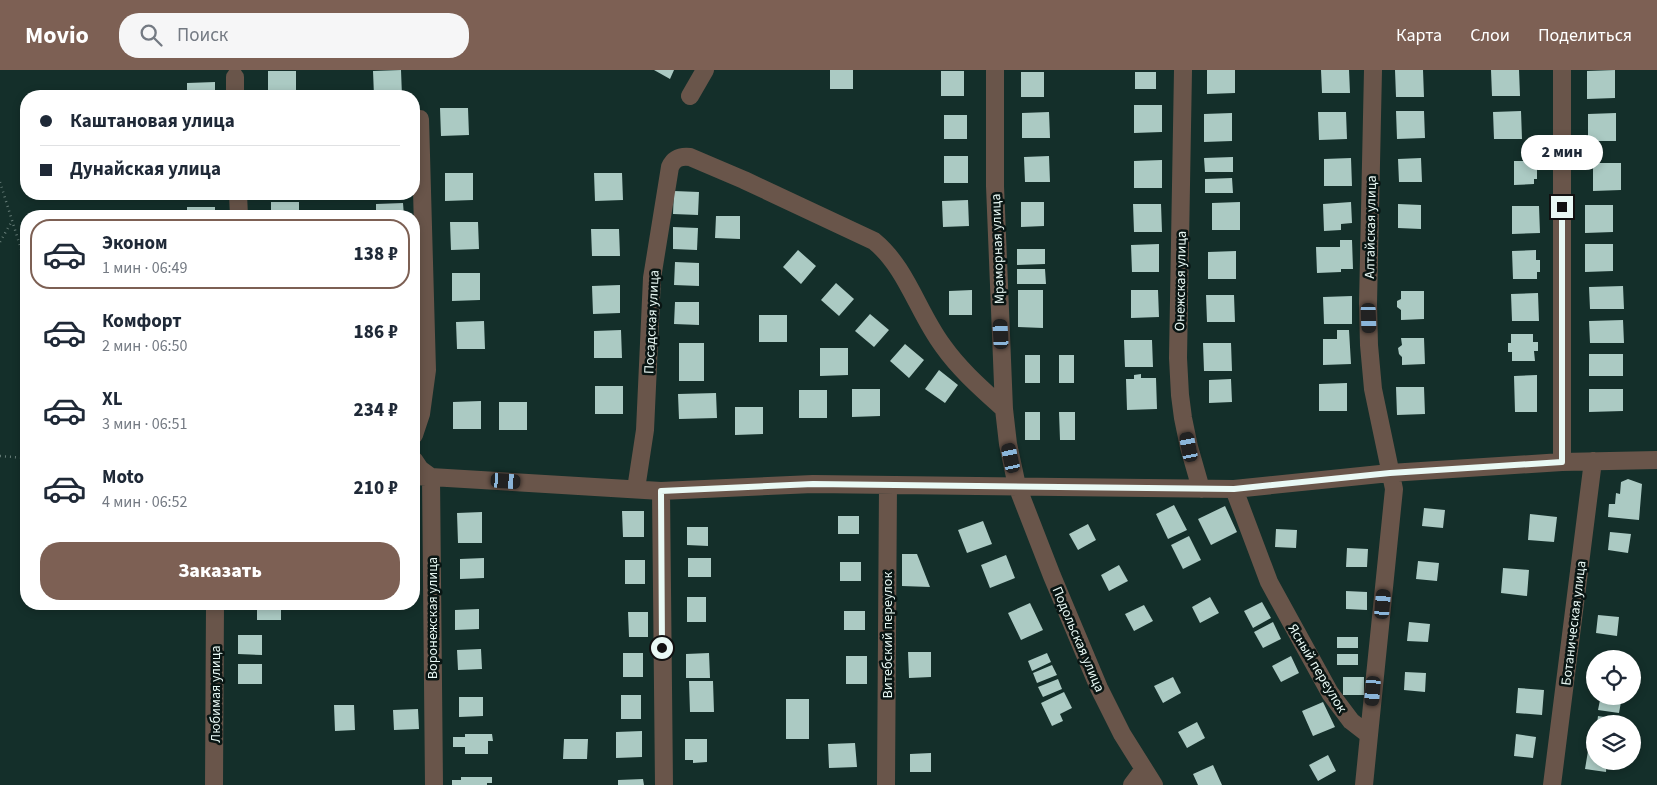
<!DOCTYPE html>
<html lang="ru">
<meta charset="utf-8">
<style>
:root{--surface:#fff;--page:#f6f6f7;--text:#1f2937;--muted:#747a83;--line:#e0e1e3;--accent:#7d6054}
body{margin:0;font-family:"Source Sans 3",sans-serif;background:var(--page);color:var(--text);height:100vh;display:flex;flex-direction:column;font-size:19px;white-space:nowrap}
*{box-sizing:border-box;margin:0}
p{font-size:16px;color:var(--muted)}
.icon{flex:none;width:28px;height:28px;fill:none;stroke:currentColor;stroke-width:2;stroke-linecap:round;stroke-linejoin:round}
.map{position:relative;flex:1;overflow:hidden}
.details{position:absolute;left:20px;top:140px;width:400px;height:400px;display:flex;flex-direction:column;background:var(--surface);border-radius:20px;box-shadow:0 2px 8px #0003}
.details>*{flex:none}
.hud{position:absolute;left:20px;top:20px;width:400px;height:110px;border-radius:20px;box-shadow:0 2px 8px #0003;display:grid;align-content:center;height:110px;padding:0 20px;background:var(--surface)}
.buttons{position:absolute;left:1586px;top:580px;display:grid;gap:10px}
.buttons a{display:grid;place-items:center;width:55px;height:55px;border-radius:50%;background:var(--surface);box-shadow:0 2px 8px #0003;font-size:25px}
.end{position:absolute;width:22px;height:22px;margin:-11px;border:6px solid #e9f9f5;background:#111;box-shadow:0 0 0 2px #111}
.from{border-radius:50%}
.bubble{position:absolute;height:35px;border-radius:18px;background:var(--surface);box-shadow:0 2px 8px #0003;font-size:16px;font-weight:800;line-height:35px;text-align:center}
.car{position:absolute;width:15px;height:30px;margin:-15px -8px;border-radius:6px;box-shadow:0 0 4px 1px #0007;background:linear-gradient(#222 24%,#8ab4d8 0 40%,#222 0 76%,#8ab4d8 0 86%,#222 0)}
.hud b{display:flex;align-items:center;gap:18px;height:48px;font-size:19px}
.hud b+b{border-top:1px solid var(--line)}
.hud i{width:12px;height:12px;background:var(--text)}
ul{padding:9px 0 0;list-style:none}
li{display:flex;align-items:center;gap:15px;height:70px;margin:0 10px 8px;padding:0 10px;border:2px solid transparent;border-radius:20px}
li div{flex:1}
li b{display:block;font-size:19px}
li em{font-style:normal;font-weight:800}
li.selected{border-color:var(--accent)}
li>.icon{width:45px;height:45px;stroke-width:1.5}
.action{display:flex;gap:10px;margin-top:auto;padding:10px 20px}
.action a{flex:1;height:58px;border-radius:20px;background:var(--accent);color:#fff;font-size:20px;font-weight:800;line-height:58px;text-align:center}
header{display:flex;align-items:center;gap:30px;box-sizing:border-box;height:70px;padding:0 25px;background:var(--accent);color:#fff}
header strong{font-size:24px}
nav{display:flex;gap:28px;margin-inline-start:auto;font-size:18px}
.search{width:350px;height:45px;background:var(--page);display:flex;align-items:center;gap:12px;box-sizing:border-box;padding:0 18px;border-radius:20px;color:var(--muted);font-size:19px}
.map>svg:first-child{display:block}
.building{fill:#abcac3}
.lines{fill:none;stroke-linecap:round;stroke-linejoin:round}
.path{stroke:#637a75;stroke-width:2.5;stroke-dasharray:1 4;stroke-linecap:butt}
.minor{stroke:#69554a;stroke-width:18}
.route{stroke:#e9f9f5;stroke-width:6}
.labels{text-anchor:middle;stroke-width:5;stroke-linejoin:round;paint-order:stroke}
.street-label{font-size:14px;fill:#e9f9f5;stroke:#091513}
</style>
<header>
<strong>Movio</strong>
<div class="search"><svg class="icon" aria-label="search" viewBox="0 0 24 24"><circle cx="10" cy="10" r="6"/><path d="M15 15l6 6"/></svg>Поиск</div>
<nav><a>Карта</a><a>Слои</a><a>Поделиться</a></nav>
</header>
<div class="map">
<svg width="1657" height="715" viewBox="0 0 1657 715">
<rect width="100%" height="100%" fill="#142f2a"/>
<path class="building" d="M 401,0 L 402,26 L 374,26 L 373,1 Z
M 654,0 L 674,0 L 670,9 Z
M 830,0 L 853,0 L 853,19 L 830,19 Z
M 1207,0 L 1235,0 L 1235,23 L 1207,24 Z
M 1321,0 L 1349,0 L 1350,23 L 1322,23 Z
M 1395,0 L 1423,0 L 1424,27 L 1396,27 Z
M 1491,0 L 1519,0 L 1520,26 L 1492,26 Z
M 1615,0 L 1615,28 L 1587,29 L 1587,1 Z
M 268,1 L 296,1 L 296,26 L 268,26 Z
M 941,1 L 964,1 L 964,26 L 941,26 Z
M 1021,2 L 1044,2 L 1044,27 L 1021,27 Z
M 1135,2 L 1156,2 L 1156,19 L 1135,19 Z
M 215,12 L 215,26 L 187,26 L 187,13 Z
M 1134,35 L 1162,35 L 1162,62 L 1134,63 Z
M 440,38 L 468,38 L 469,65 L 441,66 Z
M 1396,41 L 1424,41 L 1425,68 L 1397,69 Z
M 1521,41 L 1522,69 L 1494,69 L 1493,42 Z
M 1049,42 L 1050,68 L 1022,68 L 1022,43 Z
M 1318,42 L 1346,42 L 1347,69 L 1319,70 Z
M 1232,43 L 1232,71 L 1204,72 L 1204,44 Z
M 1616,43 L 1616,71 L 1588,71 L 1588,44 Z
M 944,45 L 967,45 L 967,69 L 944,69 Z
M 944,86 L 968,86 L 968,113 L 944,113 Z
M 1049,86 L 1050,112 L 1025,112 L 1024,87 Z
M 1233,87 L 1233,102 L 1205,102 L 1204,88 Z
M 1351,88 L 1352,116 L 1324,116 L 1324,89 Z
M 1421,88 L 1422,112 L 1399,112 L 1398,89 Z
M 1162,90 L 1162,118 L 1134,118 L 1134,91 Z
M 1514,91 L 1537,91 L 1537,109 L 1534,109 L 1534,114 L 1514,115 Z
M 1593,93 L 1621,93 L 1621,120 L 1593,121 Z
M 445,103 L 473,103 L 473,130 L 445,131 Z
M 594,103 L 622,103 L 623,130 L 595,131 Z
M 1232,108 L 1233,123 L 1205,123 L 1205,109 Z
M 674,121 L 699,122 L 698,145 L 673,144 Z
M 968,130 L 969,156 L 943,157 L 942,131 Z
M 271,132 L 299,132 L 299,146 L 271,146 Z
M 1021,132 L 1044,132 L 1044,156 L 1021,157 Z
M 1240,132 L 1240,160 L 1212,160 L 1212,133 Z
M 1351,132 L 1352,153 L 1341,154 L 1341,160 L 1324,161 L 1323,134 Z
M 403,133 L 404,146 L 376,146 L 376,134 Z
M 1133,134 L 1161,134 L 1162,162 L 1134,162 Z
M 1398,134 L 1421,135 L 1421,159 L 1398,158 Z
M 1585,135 L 1613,135 L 1613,162 L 1585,163 Z
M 1512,136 L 1539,136 L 1540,163 L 1512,164 Z
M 187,137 L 215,137 L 215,146 L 187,146 Z
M 716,146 L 740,146 L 740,169 L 715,168 Z
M 450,152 L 478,152 L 479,179 L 451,180 Z
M 673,157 L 698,158 L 697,180 L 673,179 Z
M 591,159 L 619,159 L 620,186 L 592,186 Z
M 1340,170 L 1352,170 L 1353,199 L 1341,199 L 1341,202 L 1317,203 L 1316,177 L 1340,177 Z
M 1159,174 L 1159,202 L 1132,202 L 1131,175 Z
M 1585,174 L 1613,174 L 1613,201 L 1585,202 Z
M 1017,179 L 1045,179 L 1045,194 L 1017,195 Z
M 798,180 L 816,196 L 801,214 L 783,197 Z
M 1536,180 L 1536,190 L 1540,190 L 1540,202 L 1537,202 L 1537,209 L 1513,209 L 1512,181 Z
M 1236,181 L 1236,209 L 1208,209 L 1208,182 Z
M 675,192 L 699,193 L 699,216 L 674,215 Z
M 1017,199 L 1045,199 L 1046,214 L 1017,214 Z
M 452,203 L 480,203 L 480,230 L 452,231 Z
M 836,213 L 854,229 L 839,246 L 821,230 Z
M 620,215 L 620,243 L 593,244 L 592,216 Z
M 1623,216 L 1624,239 L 1590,239 L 1589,217 Z
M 972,220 L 972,245 L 949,245 L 949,221 Z
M 1018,220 L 1043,220 L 1043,258 L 1018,257 Z
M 1131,220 L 1158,220 L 1159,247 L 1131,248 Z
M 1401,221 L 1424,221 L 1424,249 L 1401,250 L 1401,240 L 1397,237 L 1397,231 L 1401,229 Z
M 1538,223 L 1539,251 L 1512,251 L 1511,224 Z
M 1206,225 L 1234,225 L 1235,252 L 1207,252 Z
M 1352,226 L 1352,254 L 1324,254 L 1323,227 Z
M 675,232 L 699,232 L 699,255 L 674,254 Z
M 870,244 L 889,260 L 874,277 L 855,261 Z
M 759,245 L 787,245 L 787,272 L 759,272 Z
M 1623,250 L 1624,273 L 1590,273 L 1589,251 Z
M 484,251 L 485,279 L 457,279 L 456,252 Z
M 621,260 L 622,288 L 594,288 L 594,261 Z
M 1337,260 L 1349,260 L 1351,294 L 1323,295 L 1323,269 L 1337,269 Z
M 1511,264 L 1533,264 L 1533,272 L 1538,272 L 1538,281 L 1534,281 L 1535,291 L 1512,291 L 1512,282 L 1508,282 L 1508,273 L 1511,273 Z
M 1401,268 L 1424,268 L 1425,294 L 1402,295 L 1402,287 L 1399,284 L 1398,278 L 1402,275 Z
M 1124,270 L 1152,270 L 1153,297 L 1125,297 Z
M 679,273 L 704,273 L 704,311 L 679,311 Z
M 1203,273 L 1231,273 L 1232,301 L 1204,301 Z
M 905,274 L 924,290 L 909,308 L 890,291 Z
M 820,278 L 848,278 L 848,305 L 820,306 Z
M 1589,284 L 1623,284 L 1623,306 L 1589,306 Z
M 1025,285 L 1040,285 L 1040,313 L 1025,313 Z
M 1059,285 L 1074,285 L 1074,313 L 1059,313 Z
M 939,300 L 958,315 L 945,333 L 925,319 Z
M 1141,304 L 1141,308 L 1156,308 L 1157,339 L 1127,340 L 1126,309 L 1134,309 L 1134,305 Z
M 1537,305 L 1537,342 L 1515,342 L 1514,306 Z
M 1231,309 L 1232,332 L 1209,333 L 1209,310 Z
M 1347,313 L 1347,341 L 1319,341 L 1319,314 Z
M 595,316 L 623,316 L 623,344 L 595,344 Z
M 1396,317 L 1424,317 L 1425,344 L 1397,345 Z
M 852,319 L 880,319 L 880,346 L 852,347 Z
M 1589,319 L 1623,319 L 1623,341 L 1589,342 Z
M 799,320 L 827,320 L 827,348 L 799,348 Z
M 716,323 L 717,348 L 679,349 L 678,324 Z
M 481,331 L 481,359 L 453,359 L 453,332 Z
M 499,332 L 527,332 L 527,360 L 499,360 Z
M 735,337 L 763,337 L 763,364 L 735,365 Z
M 1025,342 L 1040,342 L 1040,370 L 1025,370 Z
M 1059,342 L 1075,342 L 1075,370 L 1060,370 Z
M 1628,409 L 1642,414 L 1639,450 L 1608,447 L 1609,434 L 1615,434 L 1616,423 L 1620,424 L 1621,412 Z
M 1174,435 L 1187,460 L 1168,469 L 1156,444 Z
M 1225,436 L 1237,462 L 1211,475 L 1198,449 Z
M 1424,438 L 1445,440 L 1443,458 L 1422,456 Z
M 622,441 L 644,441 L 644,467 L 623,467 Z
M 482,442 L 482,473 L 458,473 L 457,443 Z
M 1530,444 L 1557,447 L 1554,472 L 1528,470 Z
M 838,446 L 859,446 L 859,464 L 838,464 Z
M 983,451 L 992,474 L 967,483 L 958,460 Z
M 1088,454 L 1096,470 L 1078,480 L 1069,464 Z
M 687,457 L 708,457 L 708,476 L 687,475 Z
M 1276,459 L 1297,460 L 1296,478 L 1275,477 Z
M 1610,462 L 1631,464 L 1628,483 L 1608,480 Z
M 1189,466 L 1201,490 L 1183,499 L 1171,475 Z
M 1347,478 L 1368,479 L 1367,497 L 1346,497 Z
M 902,484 L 917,484 L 930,517 L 902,516 Z
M 1006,485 L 1015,508 L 990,518 L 981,495 Z
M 484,488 L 484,508 L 460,509 L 460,489 Z
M 688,488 L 711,488 L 711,507 L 688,507 Z
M 625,490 L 645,490 L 645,514 L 625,514 Z
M 1418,491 L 1439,493 L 1437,511 L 1416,509 Z
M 840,492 L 861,492 L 861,511 L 840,511 Z
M 1119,495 L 1128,511 L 1109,521 L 1101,505 Z
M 1503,498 L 1529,500 L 1527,526 L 1501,523 Z
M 1346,521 L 1367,522 L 1367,540 L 1346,539 Z
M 687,527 L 706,527 L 706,552 L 687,552 Z
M 1210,527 L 1219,543 L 1200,553 L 1192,537 Z
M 1262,532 L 1271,548 L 1253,558 L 1244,541 Z
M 1030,533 L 1043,560 L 1021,570 L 1008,543 Z
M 257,534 L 281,534 L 281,550 L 257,550 Z
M 1144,535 L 1153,551 L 1134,561 L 1125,544 Z
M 479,539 L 479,559 L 455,560 L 455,540 Z
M 844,541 L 865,541 L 865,560 L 844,560 Z
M 628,542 L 648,542 L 648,567 L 629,567 Z
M 1598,545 L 1619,547 L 1617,566 L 1596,563 Z
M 1273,552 L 1281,569 L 1263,578 L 1254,562 Z
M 1409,552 L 1430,554 L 1428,572 L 1407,571 Z
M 238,565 L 262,565 L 262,585 L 238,584 Z
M 1337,567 L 1358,567 L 1358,578 L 1337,578 Z
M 481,579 L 482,599 L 458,600 L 457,580 Z
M 908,582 L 931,582 L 931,607 L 909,608 Z
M 623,583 L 643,583 L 643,607 L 623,607 Z
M 709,583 L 710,608 L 686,608 L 686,584 Z
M 1047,583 L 1051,592 L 1032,601 L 1028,591 Z
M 1337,584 L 1358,584 L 1358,595 L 1337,595 Z
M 846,586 L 867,586 L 867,614 L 846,614 Z
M 1291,586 L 1299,603 L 1281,612 L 1272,596 Z
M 238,594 L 262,594 L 262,614 L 238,614 Z
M 1052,595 L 1057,605 L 1037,613 L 1033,603 Z
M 1405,602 L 1426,603 L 1425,622 L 1404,620 Z
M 1173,607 L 1181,623 L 1163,633 L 1154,616 Z
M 1343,607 L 1364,607 L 1364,625 L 1343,625 Z
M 1058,609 L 1062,619 L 1043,627 L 1038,617 Z
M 689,611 L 713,611 L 714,642 L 690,642 Z
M 1518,618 L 1544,620 L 1542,645 L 1516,643 Z
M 1064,622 L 1072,638 L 1060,644 L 1063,651 L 1052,656 L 1041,633 Z
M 621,625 L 641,625 L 641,649 L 621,649 Z
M 459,627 L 483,627 L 483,646 L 459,647 Z
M 786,629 L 809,629 L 809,669 L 786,669 Z
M 1600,630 L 1621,632 L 1619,643 L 1598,640 Z
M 1323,632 L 1335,657 L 1313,666 L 1302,641 Z
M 334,635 L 354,635 L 355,660 L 335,661 Z
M 418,639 L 419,659 L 394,660 L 393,640 Z
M 1598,646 L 1618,649 L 1618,654 L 1597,654 Z
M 1197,652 L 1205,668 L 1187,678 L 1178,662 Z
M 642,661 L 642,687 L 616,688 L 616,662 Z
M 465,664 L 492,664 L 493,671 L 488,671 L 488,684 L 465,684 L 465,677 L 453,677 L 453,667 L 465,667 Z
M 1516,664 L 1536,667 L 1533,688 L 1514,686 Z
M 564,669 L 588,669 L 587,689 L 563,689 Z
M 685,669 L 707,669 L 707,692 L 693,693 L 693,690 L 685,690 Z
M 855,673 L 857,697 L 829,698 L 828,674 Z
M 1588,681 L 1595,682 L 1595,691 L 1607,691 L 1606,702 L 1585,699 Z
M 931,683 L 931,702 L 910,702 L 910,684 Z
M 1328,685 L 1336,701 L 1318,711 L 1309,695 Z
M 1213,695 L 1222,715 L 1198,715 L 1193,704 Z
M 461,707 L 492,707 L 492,713 L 487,713 L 487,715 L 452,715 L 452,710 L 461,710 Z
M 643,709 L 644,715 L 618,715 L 618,710 Z"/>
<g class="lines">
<path class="path" d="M 0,112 L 26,195
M 0,172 L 12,151
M 0,386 L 26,388"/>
<path class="minor" d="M 995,0 L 995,116 L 1004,339 L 1008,374 L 1017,416 L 1052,506 L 1099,618 L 1122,664 L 1154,715
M 1183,0 L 1178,288 L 1180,325 L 1183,348 L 1189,377 L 1201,419
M 235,7 L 235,26
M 690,26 L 705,0
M 238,124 L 239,146
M 414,365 L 421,344 L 427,300 L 420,49
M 414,390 L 420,399 L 431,407 L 434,715
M 1562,392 L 1562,0
M 414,406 L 661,421 L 813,414 L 1234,419 L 1390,403 L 1562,392 L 1657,390
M 636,419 L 645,360 L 652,208 L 670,97 C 674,88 680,86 690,87 L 744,110 L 874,171 C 907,198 918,243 943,276 C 960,300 982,319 1004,339
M 1234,419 L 1269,512 L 1330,623 L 1351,651 L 1369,665 L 1394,419 L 1373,319 L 1369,275 L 1368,234 L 1373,0
M 661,421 L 664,715
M 214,715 L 215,534
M 886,715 L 888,415
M 1132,715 L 1144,699
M 1364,715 L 1369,665
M 1552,715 L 1593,391"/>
</g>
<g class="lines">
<path class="route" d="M 662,578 L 661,421 L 813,414 L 1234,419 L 1390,403 L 1562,392 L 1562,137"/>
</g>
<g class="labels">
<g class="street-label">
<text transform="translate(1370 157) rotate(-89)" y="5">Алтайская улица</text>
<text transform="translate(997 179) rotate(-92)" y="5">Мраморная улица</text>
<text transform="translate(1180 211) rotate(-89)" y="5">Онежская улица</text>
<text transform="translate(651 252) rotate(-87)" y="5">Посадская улица</text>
<text transform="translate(432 548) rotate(-90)" y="5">Воронежская улица</text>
<text transform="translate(1573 553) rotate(-83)" y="5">Ботаническая улица</text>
<text transform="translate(887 565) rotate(-90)" y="5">Витебский переулок</text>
<text transform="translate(1079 569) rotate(67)" y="5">Подольская улица</text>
<text transform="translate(1318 598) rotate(59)" y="5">Ясный переулок</text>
<text transform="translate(215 624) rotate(-90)" y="5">Любимая улица</text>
</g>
</g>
</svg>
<div class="buttons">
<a><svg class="icon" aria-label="locate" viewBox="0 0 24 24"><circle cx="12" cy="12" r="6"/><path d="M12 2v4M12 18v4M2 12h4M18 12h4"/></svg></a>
<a><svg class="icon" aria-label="layers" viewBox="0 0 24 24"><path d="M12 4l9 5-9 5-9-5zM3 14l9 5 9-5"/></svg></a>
</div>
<i class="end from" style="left:662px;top:578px"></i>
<i class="end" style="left:1562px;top:137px"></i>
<div class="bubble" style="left:1521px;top:65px;width:82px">2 мин</div>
<i class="car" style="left:1369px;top:248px;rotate:178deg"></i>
<i class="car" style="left:1001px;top:264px;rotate:357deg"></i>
<i class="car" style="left:1189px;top:377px;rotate:349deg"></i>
<i class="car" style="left:1011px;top:388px;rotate:348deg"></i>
<i class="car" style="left:506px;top:411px;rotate:94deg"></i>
<i class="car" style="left:1383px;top:534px;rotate:5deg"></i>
<i class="car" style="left:1373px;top:621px;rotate:185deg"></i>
<div class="hud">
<b><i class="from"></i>Каштановая улица</b>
<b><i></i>Дунайская улица</b>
</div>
<section class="details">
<ul>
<li class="selected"><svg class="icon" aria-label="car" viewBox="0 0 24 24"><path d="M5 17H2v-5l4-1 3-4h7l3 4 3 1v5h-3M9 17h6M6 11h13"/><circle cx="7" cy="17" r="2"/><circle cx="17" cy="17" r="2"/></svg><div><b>Эконом</b><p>1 мин · 06:49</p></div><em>138 ₽</em></li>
<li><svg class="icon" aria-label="car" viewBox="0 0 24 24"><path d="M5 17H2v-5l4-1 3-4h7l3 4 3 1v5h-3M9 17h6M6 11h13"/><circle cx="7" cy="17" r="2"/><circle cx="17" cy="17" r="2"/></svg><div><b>Комфорт</b><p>2 мин · 06:50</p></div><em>186 ₽</em></li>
<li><svg class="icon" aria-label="car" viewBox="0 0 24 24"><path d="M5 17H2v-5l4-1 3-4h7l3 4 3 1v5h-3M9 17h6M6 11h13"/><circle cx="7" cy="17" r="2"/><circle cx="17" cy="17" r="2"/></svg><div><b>XL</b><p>3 мин · 06:51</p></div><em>234 ₽</em></li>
<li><svg class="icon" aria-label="car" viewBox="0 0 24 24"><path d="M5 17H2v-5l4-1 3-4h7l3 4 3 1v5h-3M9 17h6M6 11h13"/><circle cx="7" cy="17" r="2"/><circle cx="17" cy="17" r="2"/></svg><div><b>Moto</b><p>4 мин · 06:52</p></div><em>210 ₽</em></li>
</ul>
<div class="action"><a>Заказать</a></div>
</section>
</div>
